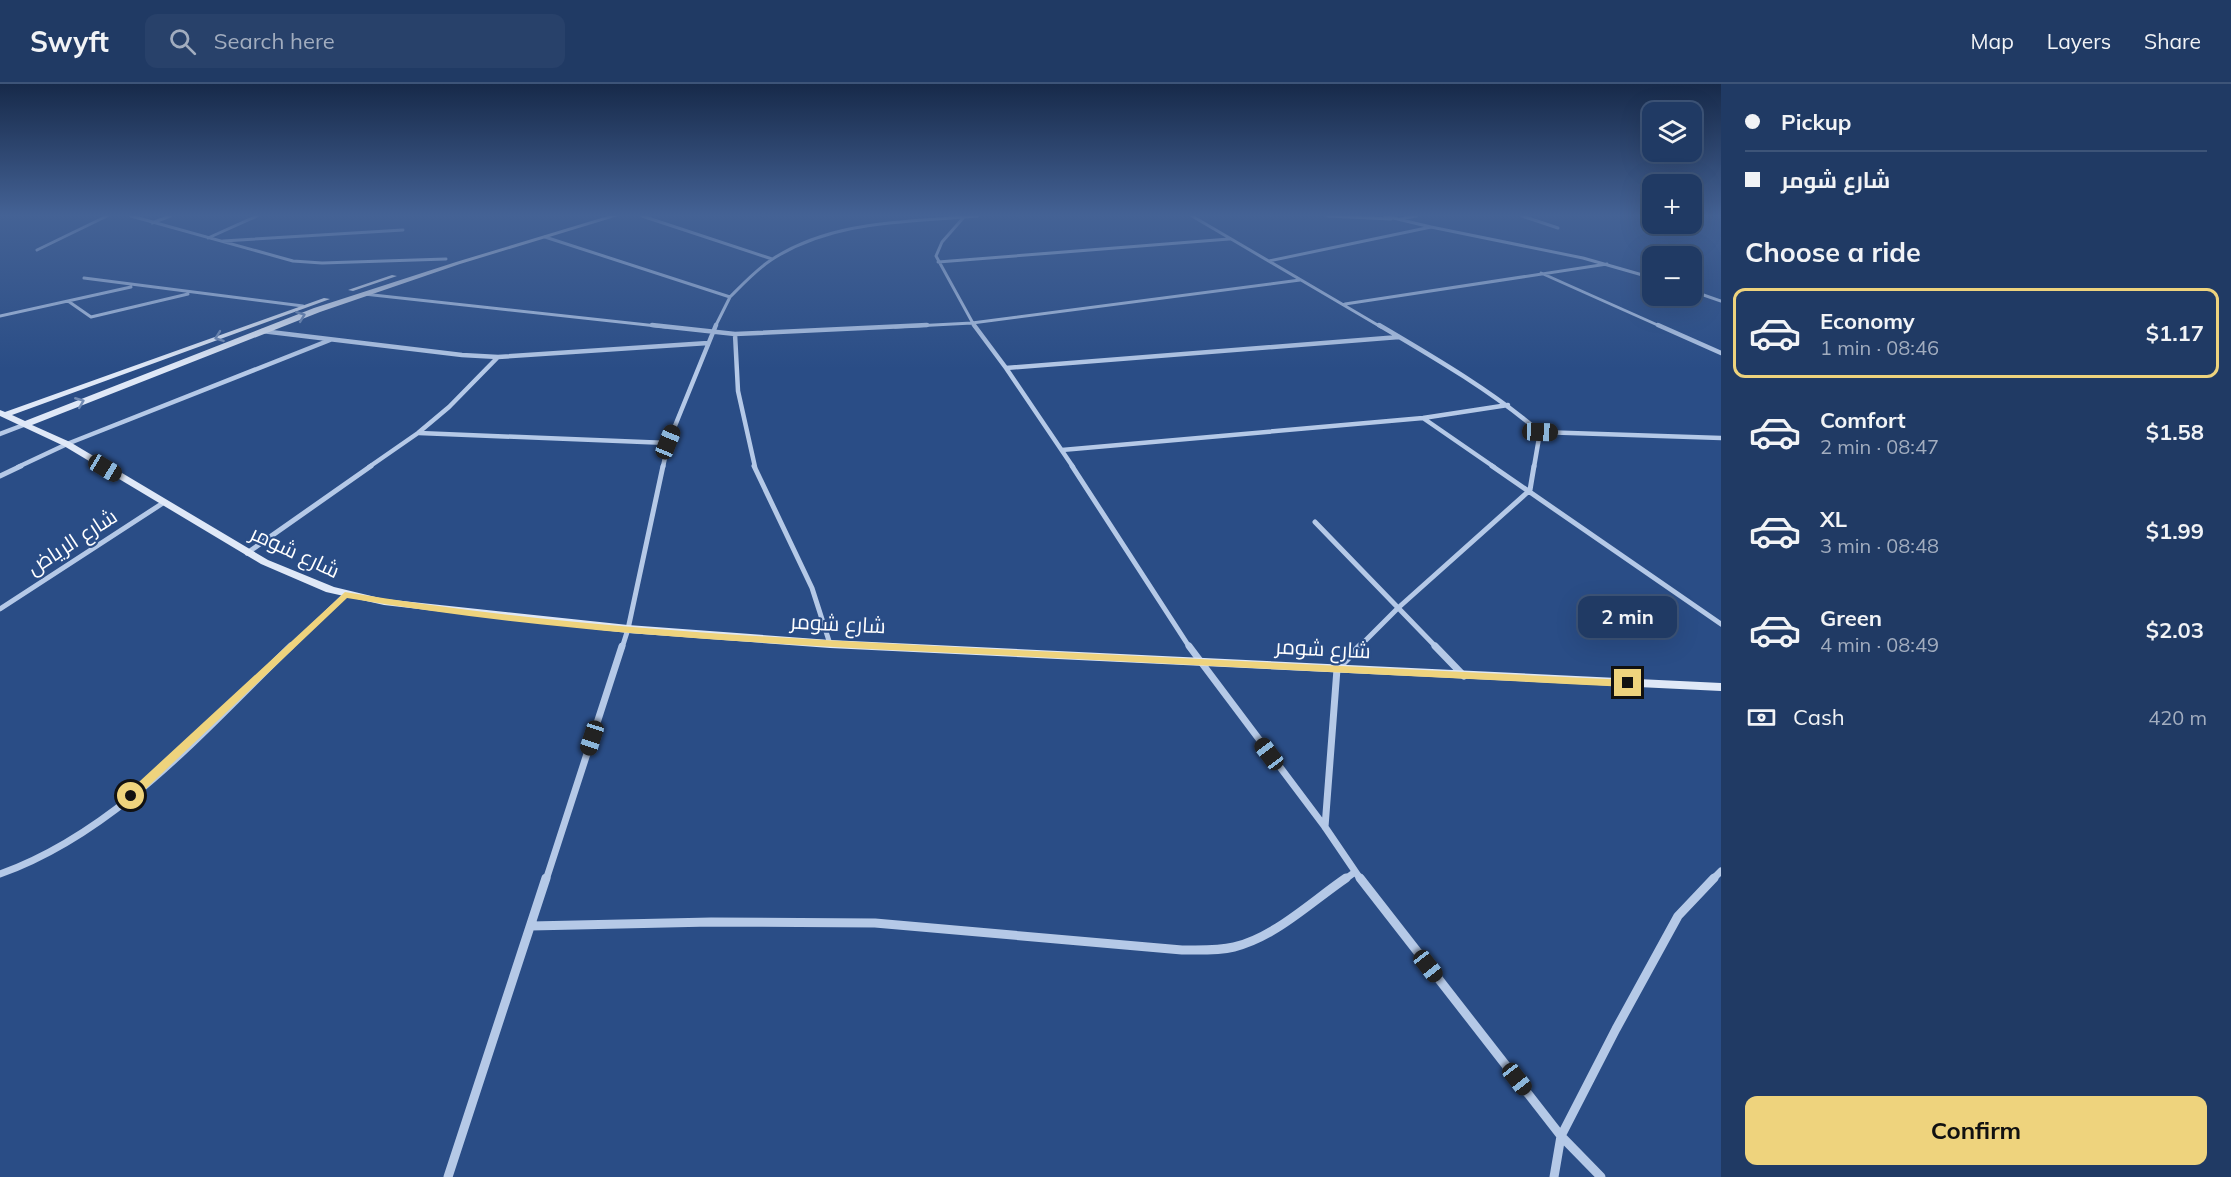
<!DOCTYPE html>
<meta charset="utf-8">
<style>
:root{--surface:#203a64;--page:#28416a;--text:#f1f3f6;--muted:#a2adbf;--line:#3d5478;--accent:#eed37d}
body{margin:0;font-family:Mulish,Cairo,sans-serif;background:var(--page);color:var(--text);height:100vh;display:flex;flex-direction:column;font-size:22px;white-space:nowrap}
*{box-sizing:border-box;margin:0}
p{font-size:20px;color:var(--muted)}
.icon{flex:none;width:33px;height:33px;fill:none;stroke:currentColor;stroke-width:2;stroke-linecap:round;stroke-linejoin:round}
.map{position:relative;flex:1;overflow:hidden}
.side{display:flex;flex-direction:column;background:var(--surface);width:510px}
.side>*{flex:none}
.banner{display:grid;align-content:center;height:132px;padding:0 24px;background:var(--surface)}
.controls{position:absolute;left:1642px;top:18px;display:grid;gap:12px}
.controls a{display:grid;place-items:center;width:60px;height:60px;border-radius:12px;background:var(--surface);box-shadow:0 6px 24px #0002,0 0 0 2px var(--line);font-size:30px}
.end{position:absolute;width:27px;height:27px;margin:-14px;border:8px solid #eed37d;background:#111;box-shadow:0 0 0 3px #111}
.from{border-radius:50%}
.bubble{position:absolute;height:42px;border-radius:12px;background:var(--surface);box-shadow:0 6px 24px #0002,0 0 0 2px var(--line);font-size:20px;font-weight:700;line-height:42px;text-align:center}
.car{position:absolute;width:18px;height:36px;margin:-18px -9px;border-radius:8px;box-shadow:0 0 4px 2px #0007;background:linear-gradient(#222 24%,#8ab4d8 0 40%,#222 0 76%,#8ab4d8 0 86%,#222 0)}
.banner b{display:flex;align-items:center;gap:21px;height:57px;font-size:22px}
.banner b+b{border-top:2px solid var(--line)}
.banner i{width:15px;height:15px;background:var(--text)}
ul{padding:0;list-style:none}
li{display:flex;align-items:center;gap:18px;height:90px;margin:0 12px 9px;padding:0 12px;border:3px solid transparent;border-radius:12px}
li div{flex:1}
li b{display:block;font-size:22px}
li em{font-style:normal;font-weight:700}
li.active{border-color:var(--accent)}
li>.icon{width:54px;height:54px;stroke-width:1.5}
h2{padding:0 24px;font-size:27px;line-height:72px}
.pay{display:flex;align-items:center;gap:15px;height:66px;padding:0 24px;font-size:22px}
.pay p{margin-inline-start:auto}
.cta{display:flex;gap:12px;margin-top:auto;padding:12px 24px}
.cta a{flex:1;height:69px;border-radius:12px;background:var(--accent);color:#111;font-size:24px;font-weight:700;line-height:69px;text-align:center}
header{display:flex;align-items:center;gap:36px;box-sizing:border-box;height:84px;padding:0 30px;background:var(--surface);border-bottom:2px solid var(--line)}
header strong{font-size:28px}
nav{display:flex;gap:33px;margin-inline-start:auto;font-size:21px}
.search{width:420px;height:54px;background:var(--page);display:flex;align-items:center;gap:15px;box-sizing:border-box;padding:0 21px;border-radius:12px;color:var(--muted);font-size:22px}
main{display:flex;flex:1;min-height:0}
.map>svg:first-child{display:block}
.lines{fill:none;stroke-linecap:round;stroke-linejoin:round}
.street-far4{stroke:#b5c9e7;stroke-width:3}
.street-far3{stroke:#b5c9e7;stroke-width:4.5}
.street-far2{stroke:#b5c9e7;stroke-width:5}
.street-far1{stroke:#b5c9e7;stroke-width:7}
.street{stroke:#b5c9e7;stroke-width:9}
.secondary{fill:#dfe8f7;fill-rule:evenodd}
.oneway{stroke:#728bb3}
.route{fill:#eed37d}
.labels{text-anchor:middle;stroke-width:4.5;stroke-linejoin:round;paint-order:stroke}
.street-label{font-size:21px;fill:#fff;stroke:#2a4d86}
</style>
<header>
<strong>Swyft</strong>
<div class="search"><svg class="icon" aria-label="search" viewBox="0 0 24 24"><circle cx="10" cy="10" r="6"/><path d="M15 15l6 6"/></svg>Search here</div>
<nav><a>Map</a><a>Layers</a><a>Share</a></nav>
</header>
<main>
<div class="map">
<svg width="1721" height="1093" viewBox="0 0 1721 1093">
<rect width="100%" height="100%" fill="#2a4d86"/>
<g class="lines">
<path class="street-far4" d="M 131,132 L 293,177 L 322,179 L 446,175
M 642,132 L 772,175
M 1192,132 L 1381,243
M 1328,132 L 1391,135
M 1522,132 L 1558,144
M 1401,135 L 1416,132
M 152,139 L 170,132
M 1431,143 L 1583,174 L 1653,194
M 545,153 L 730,213 C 743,200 756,186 771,176 C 829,138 898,138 964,133
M 208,154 L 257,132
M 223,157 L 403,146
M 37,166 L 107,132
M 1269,177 L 1431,143 L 1385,132
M 938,178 L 1229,155
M 1541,189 L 1662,243
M 84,194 L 303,222
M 1692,207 L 1721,217
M 364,210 L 666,243
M 68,217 L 91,233 L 188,210
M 1345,220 L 1607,180
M 0,232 L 131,203
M 715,243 L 730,213
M 895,243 L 972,239 L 1300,196
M 975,243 L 936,172 L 942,158 L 964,133 L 978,132"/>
<path class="street-far3" d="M 652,241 L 735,250 L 927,241
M 974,241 L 1006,284 L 1073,383
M 1379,241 C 1435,274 1490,306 1540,348 L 1534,383
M 1658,241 L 1721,269
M 262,247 L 462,271 L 498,273 L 449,323 L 418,349 L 369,383
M 735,250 L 738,307 L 755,383
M 498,273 L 708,259
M 1006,284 L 1399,253
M 1423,334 L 1494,383
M 1540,348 L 1721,354
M 419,349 L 668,359
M 0,350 L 26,340
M 1062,366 L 1423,334 L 1508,321
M 18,383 L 67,360 L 330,256
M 663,383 L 668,359 L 716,241"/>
<path class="street-far2" d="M 754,382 L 812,504 L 830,560
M 1072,382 L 1190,564
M 1492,382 L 1721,540
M 0,392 L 21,382
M 1315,438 L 1437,564
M 247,469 L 371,382
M 0,525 L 163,419
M 290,564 L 345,511
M 622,564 L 628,545 L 663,382
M 1358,564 L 1398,524 L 1530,406 L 1534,382"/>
<path class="street-far1" d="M 1189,562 L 1325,743 L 1361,796
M 1435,562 L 1464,592
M 1325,743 L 1337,585 L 1360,562
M 0,790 C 117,748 203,647 291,562
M 546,796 L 622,562
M 1344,796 L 1355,788
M 1712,796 L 1721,787"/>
<path class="street" d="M 1360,794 L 1561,1052 L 1601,1093
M 531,842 L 711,838 L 875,839 L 1182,866 C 1199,866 1217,867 1234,863 C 1275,853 1311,818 1346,794
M 448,1093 L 546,794
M 1554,1093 L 1561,1052 L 1616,945 L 1678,832 L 1714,794"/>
<path class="secondary" d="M 608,132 L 618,132 L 460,180 L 320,228 L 32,341 L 70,358 L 268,476 L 334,503 L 384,515 L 628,541 L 830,556 L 1721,599 L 1721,607 L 830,564 L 628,549 L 384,521 L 326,508 L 261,480 L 64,362 L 0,332 L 0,326 L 5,328 L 324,214 L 330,215 L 12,331 L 25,337 L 314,224 L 456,178 Z
M 392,191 L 397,192 L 353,207 L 348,206 Z"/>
</g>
<defs><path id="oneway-chevron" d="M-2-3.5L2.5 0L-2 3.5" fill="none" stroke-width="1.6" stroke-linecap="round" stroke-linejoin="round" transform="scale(1.5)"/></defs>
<g class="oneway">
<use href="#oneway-chevron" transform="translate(301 232) rotate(-21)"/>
<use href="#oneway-chevron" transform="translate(219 253) rotate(160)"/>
<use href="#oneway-chevron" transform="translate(80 318) rotate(-22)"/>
</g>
<linearGradient id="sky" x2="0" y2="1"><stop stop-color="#172a4a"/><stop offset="0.46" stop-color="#446295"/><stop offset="1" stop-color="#446295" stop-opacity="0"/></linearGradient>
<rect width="1721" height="285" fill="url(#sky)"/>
<path class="route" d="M 345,508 C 559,544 778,554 995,565 C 1206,575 1417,586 1628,596 L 1633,599 L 1628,603 C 1417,592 1206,582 996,571 C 780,561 561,550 347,514 L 135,715 L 127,715 L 127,709 Z"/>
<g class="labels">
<g class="street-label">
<text transform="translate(72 458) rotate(-33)" y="7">شارع الرياض</text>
<text transform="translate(295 468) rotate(25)" y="7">شارع شومر</text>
<text transform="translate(838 540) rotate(3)" y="7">شارع شومر</text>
<text transform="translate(1323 565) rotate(3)" y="7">شارع شومر</text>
</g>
</g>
</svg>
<div class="controls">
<a><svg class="icon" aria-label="layers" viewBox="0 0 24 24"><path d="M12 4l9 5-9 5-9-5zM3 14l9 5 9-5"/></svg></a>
<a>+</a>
<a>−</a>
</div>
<i class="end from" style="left:131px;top:712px"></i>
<i class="end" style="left:1628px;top:599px"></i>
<div class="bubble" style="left:1578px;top:512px;width:99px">2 min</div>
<i class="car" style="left:1540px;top:348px;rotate:92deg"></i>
<i class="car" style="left:668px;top:358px;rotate:22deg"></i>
<i class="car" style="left:105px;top:384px;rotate:121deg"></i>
<i class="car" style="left:592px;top:654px;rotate:198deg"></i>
<i class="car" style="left:1269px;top:670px;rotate:323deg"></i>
<i class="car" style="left:1428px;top:882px;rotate:142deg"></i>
<i class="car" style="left:1517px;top:995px;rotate:142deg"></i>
</div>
<section class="side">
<div class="banner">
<b><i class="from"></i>Pickup</b>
<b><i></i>شارع شومر</b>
</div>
<h2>Choose a ride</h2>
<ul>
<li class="active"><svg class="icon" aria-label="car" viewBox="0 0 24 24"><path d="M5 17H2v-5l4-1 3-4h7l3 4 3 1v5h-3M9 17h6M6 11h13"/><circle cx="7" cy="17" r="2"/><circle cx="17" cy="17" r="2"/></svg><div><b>Economy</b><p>1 min · 08:46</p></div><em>$1.17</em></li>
<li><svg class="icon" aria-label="car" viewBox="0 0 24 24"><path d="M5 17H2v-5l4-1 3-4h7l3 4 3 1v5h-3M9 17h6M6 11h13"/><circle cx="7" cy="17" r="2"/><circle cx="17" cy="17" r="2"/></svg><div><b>Comfort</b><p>2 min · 08:47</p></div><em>$1.58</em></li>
<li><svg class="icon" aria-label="car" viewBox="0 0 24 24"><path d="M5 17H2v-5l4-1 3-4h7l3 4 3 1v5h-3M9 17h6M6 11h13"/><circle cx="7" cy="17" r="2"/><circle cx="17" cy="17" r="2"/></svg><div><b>XL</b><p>3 min · 08:48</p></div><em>$1.99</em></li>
<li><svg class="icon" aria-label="car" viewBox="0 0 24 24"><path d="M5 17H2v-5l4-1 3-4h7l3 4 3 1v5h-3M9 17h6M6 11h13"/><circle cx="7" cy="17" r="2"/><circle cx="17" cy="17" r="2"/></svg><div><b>Green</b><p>4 min · 08:49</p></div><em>$2.03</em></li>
</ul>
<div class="pay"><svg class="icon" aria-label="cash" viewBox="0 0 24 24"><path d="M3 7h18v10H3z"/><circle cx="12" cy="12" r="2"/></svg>Cash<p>420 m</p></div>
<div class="cta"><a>Confirm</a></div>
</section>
</main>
